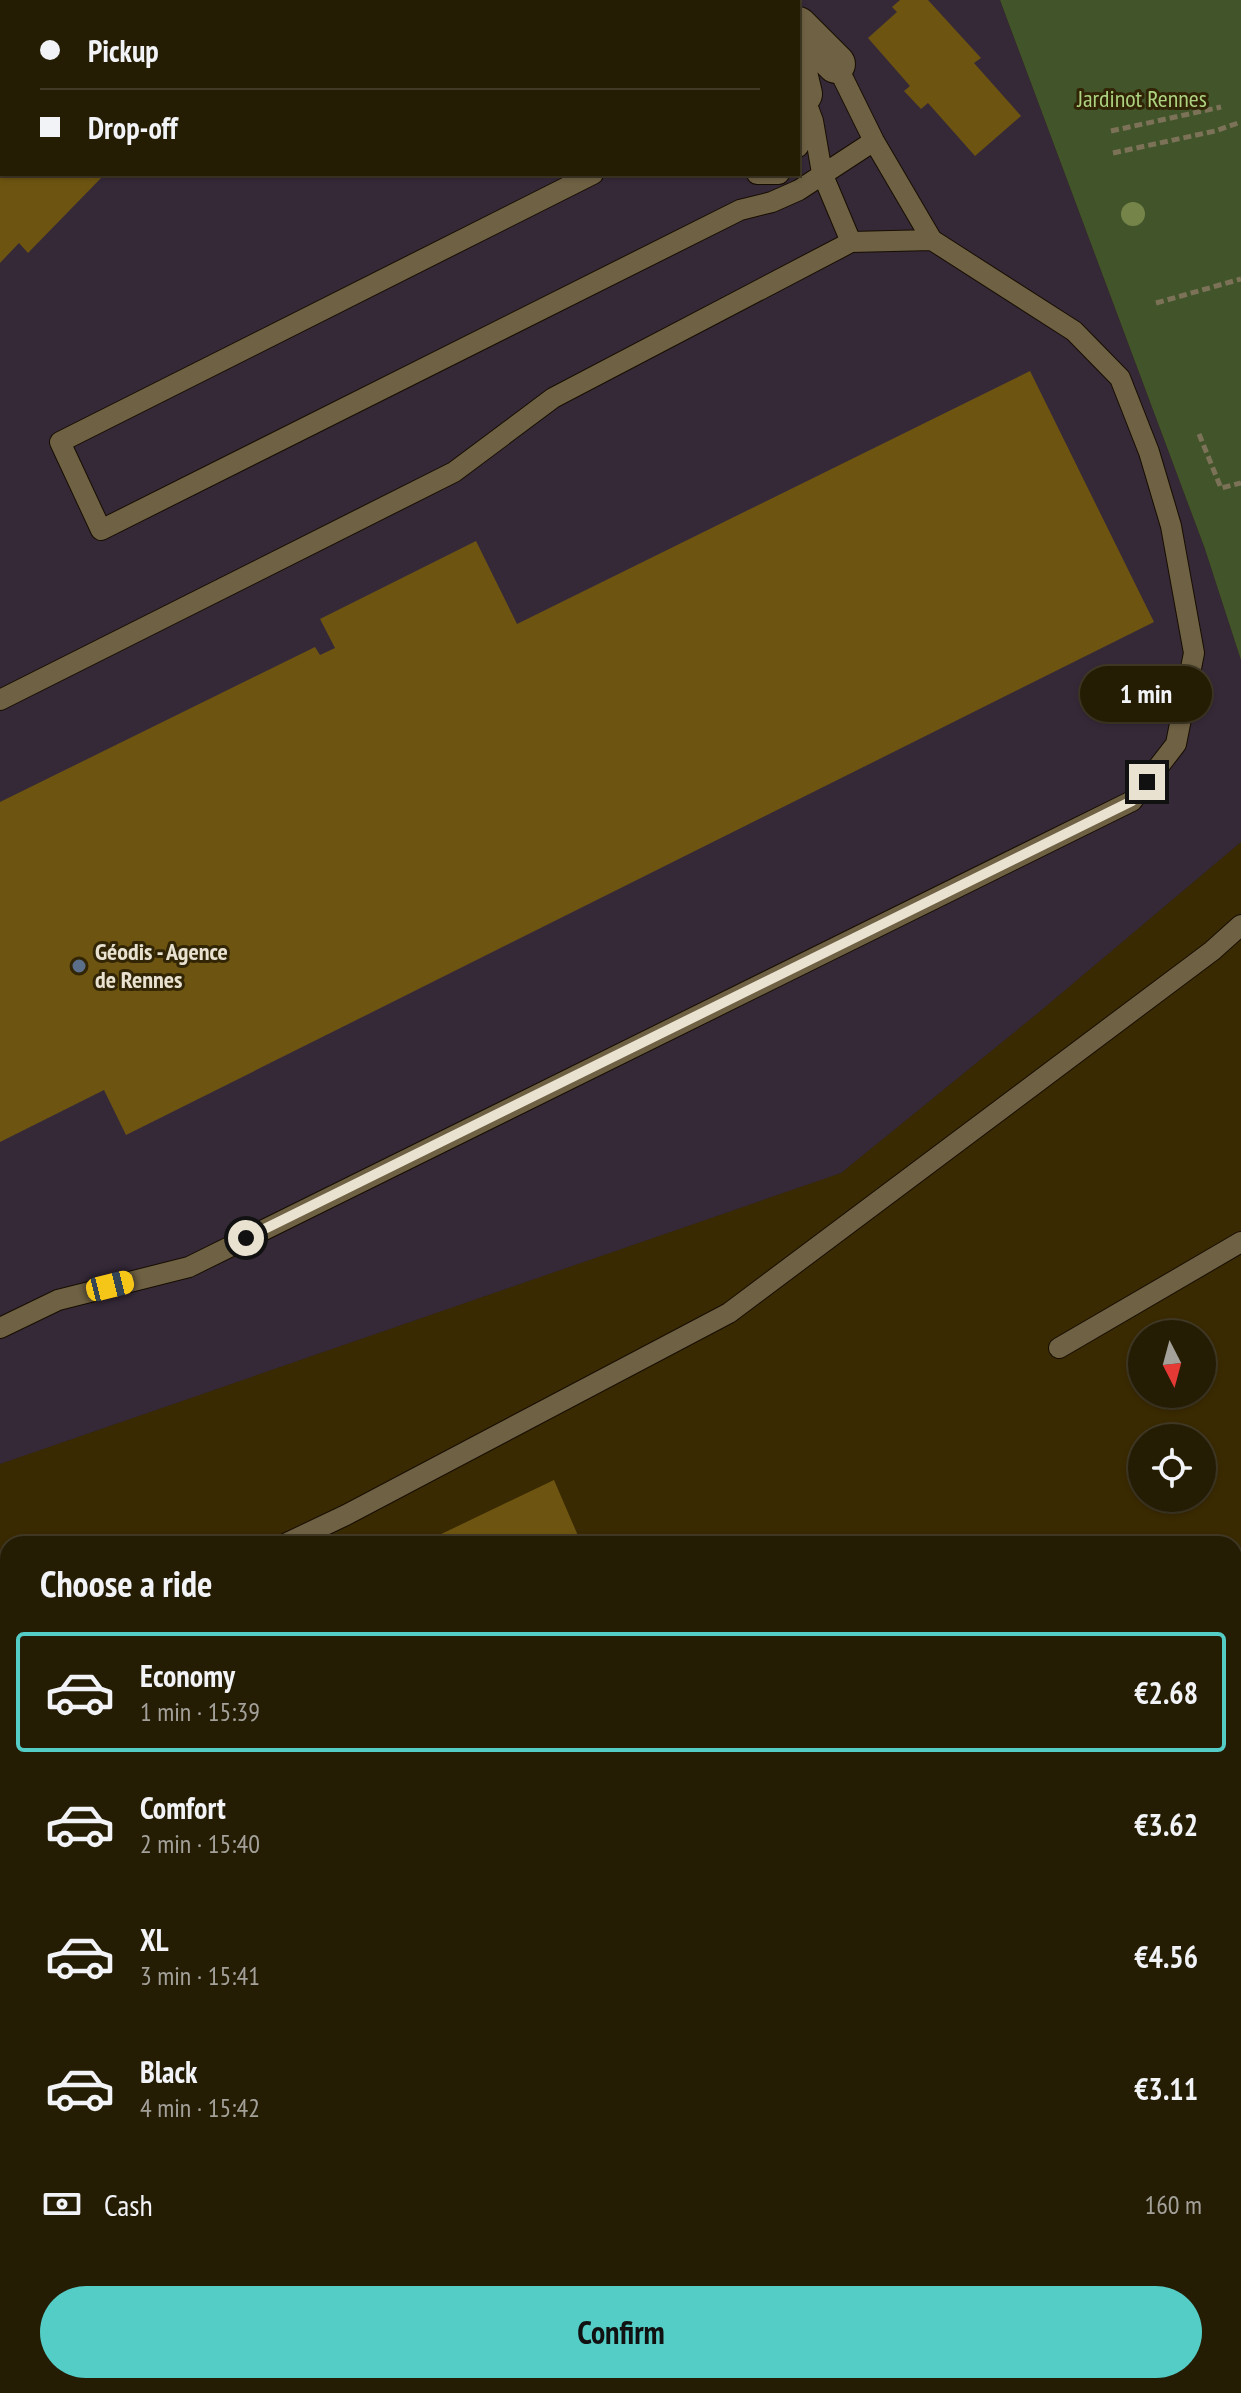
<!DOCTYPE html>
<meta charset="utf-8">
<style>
:root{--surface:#251c04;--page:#312913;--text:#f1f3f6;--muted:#a3a19a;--line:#423a26;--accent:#54cdc6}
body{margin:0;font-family:"PT Sans Narrow",sans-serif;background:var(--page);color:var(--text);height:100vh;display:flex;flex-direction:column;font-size:30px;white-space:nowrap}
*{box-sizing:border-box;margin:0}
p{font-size:26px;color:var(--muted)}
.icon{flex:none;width:44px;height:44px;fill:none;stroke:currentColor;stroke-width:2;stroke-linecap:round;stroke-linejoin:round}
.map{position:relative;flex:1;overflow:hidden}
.details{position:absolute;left:0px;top:1536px;width:1242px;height:858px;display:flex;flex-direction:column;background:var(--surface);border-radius:24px 24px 0 0;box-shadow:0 2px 6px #0004,0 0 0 2px var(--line)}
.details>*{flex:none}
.guide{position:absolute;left:0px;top:0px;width:800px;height:176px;box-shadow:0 2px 6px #0004,0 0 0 2px var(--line);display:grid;align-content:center;height:176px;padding:0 40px;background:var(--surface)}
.needle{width:52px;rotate:174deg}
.controls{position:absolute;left:1128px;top:1320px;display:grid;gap:16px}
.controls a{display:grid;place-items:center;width:88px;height:88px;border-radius:50%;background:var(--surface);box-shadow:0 2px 6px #0004,0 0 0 2px var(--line);font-size:40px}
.end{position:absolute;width:36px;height:36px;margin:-18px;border:10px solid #eae2d1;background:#111;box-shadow:0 0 0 4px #111}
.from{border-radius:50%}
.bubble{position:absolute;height:56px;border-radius:28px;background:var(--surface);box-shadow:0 2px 6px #0004,0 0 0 2px var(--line);font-size:26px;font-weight:600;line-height:56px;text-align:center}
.car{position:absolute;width:24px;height:48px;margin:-24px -12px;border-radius:10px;box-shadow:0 0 6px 2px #0007;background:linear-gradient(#f5c518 24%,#345 0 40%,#f5c518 0 76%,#345 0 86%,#f5c518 0)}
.guide b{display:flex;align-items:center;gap:28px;height:76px;font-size:30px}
.guide b+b{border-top:2px solid var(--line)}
.guide i{width:20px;height:20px;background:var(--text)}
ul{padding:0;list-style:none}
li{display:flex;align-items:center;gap:24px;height:120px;margin:0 16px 12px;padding:0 24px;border:4px solid transparent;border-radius:8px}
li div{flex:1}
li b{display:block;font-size:30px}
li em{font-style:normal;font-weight:600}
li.on{border-color:var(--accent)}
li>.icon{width:72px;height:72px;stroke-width:1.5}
h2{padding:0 40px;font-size:36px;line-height:96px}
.pay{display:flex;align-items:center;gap:20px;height:88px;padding:0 40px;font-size:30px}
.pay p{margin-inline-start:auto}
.primary-button{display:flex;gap:16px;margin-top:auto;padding:16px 40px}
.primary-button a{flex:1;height:92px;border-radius:48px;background:var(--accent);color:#111;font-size:32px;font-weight:600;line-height:92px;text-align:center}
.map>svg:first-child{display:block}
.built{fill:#3a2a02;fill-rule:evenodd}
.industrial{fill:#352938;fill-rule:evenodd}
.green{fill:#42542a}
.building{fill:#6d5411}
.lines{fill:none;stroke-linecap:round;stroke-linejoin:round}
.service-casing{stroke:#170e00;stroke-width:22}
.minor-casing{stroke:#170e00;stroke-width:40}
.path{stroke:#7c7258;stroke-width:5;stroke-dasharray:8 4;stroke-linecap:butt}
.service{stroke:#6f6143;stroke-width:20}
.minor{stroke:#6f6143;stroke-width:38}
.rail{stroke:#b6ad98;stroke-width:6;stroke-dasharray:4 8;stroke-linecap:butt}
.tree{fill:#758449}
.route{stroke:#eae2d1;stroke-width:10}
.service-dot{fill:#5c6f8a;stroke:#312506;stroke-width:3}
.labels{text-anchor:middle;stroke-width:6;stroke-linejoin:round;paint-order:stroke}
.park-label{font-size:24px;fill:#add280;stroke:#312506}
.poi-label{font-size:24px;font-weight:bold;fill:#eae2d1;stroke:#312506;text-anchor:start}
</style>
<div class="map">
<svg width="1241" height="2393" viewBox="0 0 1241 2393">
<rect width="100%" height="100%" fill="#312506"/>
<path class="built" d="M 1241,842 L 1241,2393 L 0,2393 L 0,1464 L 841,1173 L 1038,1013 ZM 1142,1334 L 1202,1334 L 1202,1394 L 1142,1394 ZM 1142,1438 L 1202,1438 L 1202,1498 L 1142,1498 ZM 8,1544 L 1234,1544 L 1234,2386 L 8,2386 Z"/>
<path class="industrial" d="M 0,0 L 1000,0 L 1205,549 L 1241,660 L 1241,842 L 1038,1013 L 841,1173 L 0,1464 ZM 2,2 L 798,2 L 798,174 L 2,174 Z"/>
<path class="green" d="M 1000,0 L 1241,0 L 1241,660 L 1205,549 Z"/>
<path class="building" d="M 900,0 L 928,0 L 981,58 L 974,63 L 1021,116 L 975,156 L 928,103 L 921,109 L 904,91 L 910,86 L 868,38 L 897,12 L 892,7 Z
M 0,174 L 105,174 L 28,253 L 19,243 L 0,263 Z
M 1030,371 L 1154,622 L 126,1135 L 104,1090 L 0,1142 L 0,802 L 315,647 L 320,655 L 335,648 L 320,619 L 476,541 L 517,624 Z
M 554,1480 L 579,1538 L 567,1544 L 437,1544 L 435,1537 Z
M 8,1586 L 8,1647 L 0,1651 L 0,1589 Z
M 8,1696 L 8,1739 L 0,1720 L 0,1700 Z"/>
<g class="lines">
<g class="service-casing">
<path id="service" d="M 836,64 L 874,141 L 932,240
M 803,94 L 813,121 L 822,173 L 851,242
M 798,147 L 813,121
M 593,174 L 60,442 L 101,530 L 740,210 L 772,202 L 799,190 L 874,141
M 757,174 L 779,174
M 0,700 L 454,472 L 553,398 L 851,242 L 932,240 L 1074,331 L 1120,378 L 1149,452 L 1171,526 L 1194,653 L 1176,744 L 1132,801 L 189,1267 L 58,1300 L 0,1328
M 1059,1348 L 1241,1242
M 285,1544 L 346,1515 L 729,1313 L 1212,951 L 1241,925
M 0,1675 L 8,1671"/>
</g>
<g class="minor-casing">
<path id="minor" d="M 771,0 L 773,2
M 798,26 L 836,64
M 798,73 L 803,94"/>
</g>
<path class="path" d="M 1111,131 L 1221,107
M 1113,153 L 1215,131 L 1241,122
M 1156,303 L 1241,279
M 1199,434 L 1221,488 L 1241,483
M 1234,1792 L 1241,1792
M 1234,1958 L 1241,1955
M 0,2144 L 8,2142"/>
<use href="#service" class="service"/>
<use href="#minor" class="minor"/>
<path class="rail" d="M 1234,2020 L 1241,2017
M 1234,2043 L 1241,2041
M 139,2393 L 160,2386
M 211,2393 L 231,2386"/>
</g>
<circle class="tree" cx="1133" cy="214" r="12"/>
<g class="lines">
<path class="route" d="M 246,1238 L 1132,801 L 1147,782"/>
</g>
<circle class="service-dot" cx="79" cy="966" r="8"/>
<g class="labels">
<g class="park-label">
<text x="1142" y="107">Jardinot Rennes</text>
</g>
<g class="poi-label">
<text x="95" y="960">Géodis - Agence<tspan x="95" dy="28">de Rennes</tspan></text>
</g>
</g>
</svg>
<div class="controls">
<a><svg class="needle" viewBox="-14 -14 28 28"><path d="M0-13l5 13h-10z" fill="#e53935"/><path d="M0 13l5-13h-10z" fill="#a3a19a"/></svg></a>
<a><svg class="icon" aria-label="locate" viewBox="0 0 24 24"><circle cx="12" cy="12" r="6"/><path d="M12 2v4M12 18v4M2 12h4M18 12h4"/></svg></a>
</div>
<i class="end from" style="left:246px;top:1238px"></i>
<i class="end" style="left:1147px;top:782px"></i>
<div class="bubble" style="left:1080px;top:666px;width:132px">1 min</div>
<i class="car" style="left:110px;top:1286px;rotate:76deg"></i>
<div class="guide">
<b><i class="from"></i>Pickup</b>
<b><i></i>Drop-off</b>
</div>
<section class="details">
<h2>Choose a ride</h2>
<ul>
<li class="on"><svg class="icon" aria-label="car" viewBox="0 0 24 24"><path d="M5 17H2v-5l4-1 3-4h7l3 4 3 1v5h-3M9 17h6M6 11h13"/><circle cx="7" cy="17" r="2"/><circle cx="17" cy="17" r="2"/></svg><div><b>Economy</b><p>1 min · 15:39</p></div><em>€2.68</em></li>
<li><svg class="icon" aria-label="car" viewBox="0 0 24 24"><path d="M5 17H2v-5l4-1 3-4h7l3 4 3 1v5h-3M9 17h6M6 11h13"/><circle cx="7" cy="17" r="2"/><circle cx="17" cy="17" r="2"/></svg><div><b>Comfort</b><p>2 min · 15:40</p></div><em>€3.62</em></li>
<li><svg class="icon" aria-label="car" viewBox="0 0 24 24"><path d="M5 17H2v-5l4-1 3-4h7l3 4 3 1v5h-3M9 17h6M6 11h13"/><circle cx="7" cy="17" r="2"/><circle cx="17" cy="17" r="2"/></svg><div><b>XL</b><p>3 min · 15:41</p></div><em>€4.56</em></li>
<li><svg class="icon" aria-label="car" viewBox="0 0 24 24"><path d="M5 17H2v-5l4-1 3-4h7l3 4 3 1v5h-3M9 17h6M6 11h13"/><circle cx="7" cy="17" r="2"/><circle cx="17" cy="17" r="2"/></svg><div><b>Black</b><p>4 min · 15:42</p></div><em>€3.11</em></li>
</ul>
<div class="pay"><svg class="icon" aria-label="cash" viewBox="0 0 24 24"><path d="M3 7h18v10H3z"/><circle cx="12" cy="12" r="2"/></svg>Cash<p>160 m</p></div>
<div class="primary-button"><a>Confirm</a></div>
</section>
</div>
